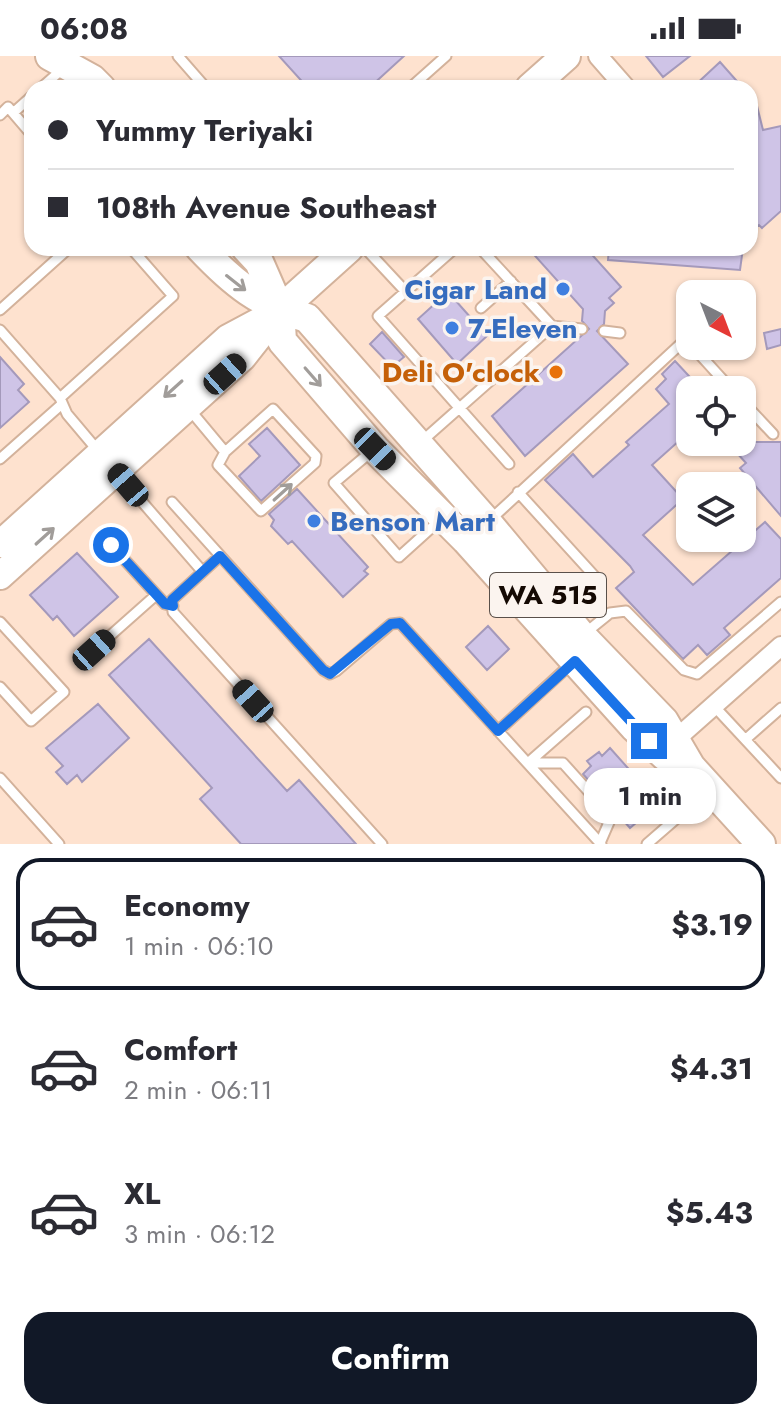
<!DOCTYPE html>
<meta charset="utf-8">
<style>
:root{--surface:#fff;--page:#f2f2f3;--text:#2b2b33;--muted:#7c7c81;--line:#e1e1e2;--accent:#111827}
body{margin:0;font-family:Jost,sans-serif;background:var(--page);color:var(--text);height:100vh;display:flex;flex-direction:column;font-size:30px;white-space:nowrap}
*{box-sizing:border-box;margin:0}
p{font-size:26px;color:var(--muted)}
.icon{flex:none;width:44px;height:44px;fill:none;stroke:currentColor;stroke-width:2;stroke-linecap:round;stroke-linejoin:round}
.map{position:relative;height:788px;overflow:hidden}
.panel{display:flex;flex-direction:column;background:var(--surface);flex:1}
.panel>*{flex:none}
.banner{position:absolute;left:24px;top:24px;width:734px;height:176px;border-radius:24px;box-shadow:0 2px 6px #0004;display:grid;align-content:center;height:176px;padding:0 24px;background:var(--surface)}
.needle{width:52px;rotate:138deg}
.buttons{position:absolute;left:676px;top:224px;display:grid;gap:16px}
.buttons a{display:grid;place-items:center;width:80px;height:80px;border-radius:16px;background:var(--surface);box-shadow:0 2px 6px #0004;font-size:40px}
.end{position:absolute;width:36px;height:36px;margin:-18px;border:10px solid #1a73e8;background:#fff;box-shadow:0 0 0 4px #fff}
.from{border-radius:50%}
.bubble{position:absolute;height:56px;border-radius:24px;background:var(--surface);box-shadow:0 2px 6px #0004;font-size:26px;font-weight:700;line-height:56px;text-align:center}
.car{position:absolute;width:24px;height:48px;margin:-24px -12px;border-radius:10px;box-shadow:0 0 6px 2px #0007;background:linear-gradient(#222 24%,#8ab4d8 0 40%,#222 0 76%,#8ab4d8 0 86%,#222 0)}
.banner b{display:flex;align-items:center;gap:28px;height:76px;font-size:30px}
.banner b+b{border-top:2px solid var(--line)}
.banner i{width:20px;height:20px;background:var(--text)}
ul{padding:14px 0 0;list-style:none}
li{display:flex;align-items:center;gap:24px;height:132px;margin:0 16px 12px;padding:0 8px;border:4px solid transparent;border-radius:24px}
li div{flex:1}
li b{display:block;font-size:30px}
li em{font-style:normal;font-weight:700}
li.active{border-color:var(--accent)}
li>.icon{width:72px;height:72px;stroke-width:1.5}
.action{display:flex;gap:16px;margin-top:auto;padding:16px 24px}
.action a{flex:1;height:92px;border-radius:24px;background:var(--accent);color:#fff;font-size:32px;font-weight:700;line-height:92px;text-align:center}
.status{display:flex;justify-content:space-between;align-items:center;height:56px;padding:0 40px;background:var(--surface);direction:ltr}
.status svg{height:22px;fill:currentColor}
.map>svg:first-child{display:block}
.building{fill:#cfc4e7;stroke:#a499bb;stroke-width:2}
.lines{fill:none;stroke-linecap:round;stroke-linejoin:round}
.service-casing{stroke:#d3b29b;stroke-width:13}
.minor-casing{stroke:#d3b29b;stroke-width:22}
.secondary-casing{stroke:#d3b29b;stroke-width:30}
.primary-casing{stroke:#d3b29b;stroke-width:32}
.service{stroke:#fff;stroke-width:9}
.minor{stroke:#fff;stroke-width:18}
.secondary{stroke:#fff;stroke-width:26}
.primary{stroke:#fff;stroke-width:28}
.oneway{stroke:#a19d9a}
.route{stroke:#1a73e8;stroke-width:10}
.shop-dot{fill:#3f7fe0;stroke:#fbf4ef;stroke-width:3}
.food-dot{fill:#e8710a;stroke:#fbf4ef;stroke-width:3}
.labels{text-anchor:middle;stroke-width:7;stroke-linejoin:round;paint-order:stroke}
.shield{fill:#fbf4ef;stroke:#59504a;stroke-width:2}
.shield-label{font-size:26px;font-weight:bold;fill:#140903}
.shop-label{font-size:28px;font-weight:bold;fill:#366cbe;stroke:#fbf4ef;text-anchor:start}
.food-label{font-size:28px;font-weight:bold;fill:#c56008;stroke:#fbf4ef;text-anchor:end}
</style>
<div class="status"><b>06:08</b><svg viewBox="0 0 49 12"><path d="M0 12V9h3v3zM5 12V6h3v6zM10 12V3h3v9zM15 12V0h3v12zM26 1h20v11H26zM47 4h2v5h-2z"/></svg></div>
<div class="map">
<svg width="781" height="788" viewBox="0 0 781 788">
<rect width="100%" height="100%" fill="#fee2cf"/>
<path class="building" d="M 279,0 L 404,0 L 369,32 L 308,32 Z
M 646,0 L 690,0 L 663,21 Z
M 720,6 L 743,32 L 692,32 Z
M 755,42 L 763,74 L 781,70 L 781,155 L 762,172 L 759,169 L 750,177 L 750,43 Z
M 528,192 L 586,192 L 621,231 L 609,242 L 614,247 L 605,255 L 604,268 L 597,275 L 628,308 L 525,400 L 492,360 L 589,273 L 582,265 L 583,253 Z
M 609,192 L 743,192 L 740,214 L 608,204 Z
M 448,236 L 487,280 L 457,308 L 418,263 Z
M 781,273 L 781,289 L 767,293 L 764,277 Z
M 382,276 L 404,301 L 392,311 L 370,288 Z
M 0,301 L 24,328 L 18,334 L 29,346 L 0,372 Z
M 675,305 L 702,334 L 690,334 L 690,375 L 652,409 L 683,443 L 643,479 L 693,529 L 765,466 L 781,483 L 781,522 L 724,572 L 730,579 L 707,599 L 698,589 L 683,603 L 616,532 L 634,516 L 630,510 L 545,424 L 573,398 L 593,421 L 629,389 L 626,386 L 669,348 L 656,333 L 666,323 L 662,318 Z
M 267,372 L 300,409 L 261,445 L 239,420 L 260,400 L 249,388 Z
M 742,374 L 753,386 L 781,386 L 781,460 L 740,412 L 746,407 L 727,386 L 742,386 Z
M 297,433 L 368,511 L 364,515 L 368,518 L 343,541 L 292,485 L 288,488 L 271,470 L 274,464 L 269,458 Z
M 77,497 L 118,541 L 74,580 L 57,560 L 53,564 L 30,539 Z
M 488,570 L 509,593 L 487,614 L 466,591 Z
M 149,583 L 287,735 L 299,724 L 356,788 L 241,788 L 200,743 L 212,732 L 109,619 Z
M 98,648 L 129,682 L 82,726 L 77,719 L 67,728 L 56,716 L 63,710 L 46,692 Z
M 610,692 L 659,747 L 630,772 L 583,718 L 591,710 L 587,705 L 599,696 L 602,700 Z"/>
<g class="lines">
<g class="service-casing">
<path id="service" d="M 178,0 L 206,32
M 41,32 L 58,17
M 410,32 L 446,0
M 13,57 L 32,40
M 0,59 L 8,51 L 32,79
M 365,192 L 406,236
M 455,192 L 378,260 L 509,408
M 481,252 L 511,225
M 0,254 L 69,192
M 552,270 L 582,273
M 0,274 L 60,342 L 67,358 L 99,396
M 604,275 L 620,277
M 692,290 L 732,334
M 60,342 L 173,240 L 131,192
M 742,345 L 773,378
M 190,354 L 225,396 L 273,353 L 316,400 L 315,407 L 261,455 L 218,409 L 225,396
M 421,386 L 552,270 L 480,192
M 373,394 L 334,427 L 399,501 L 440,464
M 0,403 L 62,348
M 118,418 L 202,515
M 518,436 L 598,524
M 172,446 L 323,614 L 330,618 L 336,615 L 391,568 L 400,567 L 601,788
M 490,464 L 686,283 L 690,288
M 111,489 L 165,548 L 173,550
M 220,500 L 172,544 L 173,556 L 382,788
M 0,566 L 64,636 L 31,665 L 0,631
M 584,578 L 610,557 L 626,555 L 684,614 L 697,618 L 781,546
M 94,594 L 156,539
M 714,650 L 781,722
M 498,675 L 572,607
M 746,683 L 781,652
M 528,707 L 563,707 L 607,756 L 610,764 L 600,787
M 528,707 L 586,656
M 0,722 L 59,788
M 647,788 L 708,735"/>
</g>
<g class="minor-casing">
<path id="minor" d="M 598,0 L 626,32
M 676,683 L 781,590"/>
</g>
<g class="secondary-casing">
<path id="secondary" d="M 0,488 L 228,282 L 269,260
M 0,520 L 243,301 L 280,254"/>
</g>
<g class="primary-casing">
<path id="primary" d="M 50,0 L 92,23 L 101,32
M 530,32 L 566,0
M 200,192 C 234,228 259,248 307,262 L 487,466 L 582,580 L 664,665 L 691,711 L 761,788
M 246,192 L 259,206 L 280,254 L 282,285 L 375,393 L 466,484 L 634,671 L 665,700 L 691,711
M 280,254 L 349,192"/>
</g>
<use href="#service" class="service"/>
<use href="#minor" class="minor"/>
<use href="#secondary" class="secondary"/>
<use href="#primary" class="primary"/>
</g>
<defs><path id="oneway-shaft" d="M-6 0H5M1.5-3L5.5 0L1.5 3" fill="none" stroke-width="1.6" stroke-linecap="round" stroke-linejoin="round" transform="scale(2)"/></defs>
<g class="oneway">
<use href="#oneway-shaft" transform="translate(236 227) rotate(38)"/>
<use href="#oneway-shaft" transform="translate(313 321) rotate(49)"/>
<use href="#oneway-shaft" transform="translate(173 333) rotate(138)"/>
<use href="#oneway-shaft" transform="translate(283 436) rotate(-42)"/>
<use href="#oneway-shaft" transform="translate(45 480) rotate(-42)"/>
</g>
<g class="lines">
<path class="route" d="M 111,489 L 165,548 L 173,550 L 172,544 L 220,500 L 323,614 L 330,618 L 391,568 L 400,567 L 498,675 L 575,605 L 649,685"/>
</g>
<g class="shop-dot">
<circle cx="563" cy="233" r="8"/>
<circle cx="452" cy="272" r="8"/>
<circle cx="314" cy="465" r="8"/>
</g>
<circle class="food-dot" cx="556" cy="316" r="8"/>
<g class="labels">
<rect class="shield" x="490" y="517" width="116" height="44" rx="6"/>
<g class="shield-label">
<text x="548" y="548">WA 515</text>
</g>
<g class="shop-label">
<text x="547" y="243" text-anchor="end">Cigar Land</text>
<text x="468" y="282">7-Eleven</text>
<text x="330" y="475">Benson Mart</text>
</g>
<g class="food-label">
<text x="540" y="326">Deli O'clock</text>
</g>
</g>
</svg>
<div class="buttons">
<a><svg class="needle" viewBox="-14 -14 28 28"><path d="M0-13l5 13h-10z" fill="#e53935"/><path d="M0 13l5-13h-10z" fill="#7c7c81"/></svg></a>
<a><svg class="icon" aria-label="locate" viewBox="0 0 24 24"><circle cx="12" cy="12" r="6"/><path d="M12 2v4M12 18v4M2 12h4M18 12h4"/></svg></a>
<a><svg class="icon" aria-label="layers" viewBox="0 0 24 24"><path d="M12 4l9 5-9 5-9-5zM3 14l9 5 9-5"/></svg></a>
</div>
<i class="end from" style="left:111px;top:489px"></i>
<i class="end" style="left:649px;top:685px"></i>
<div class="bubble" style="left:584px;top:712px;width:132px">1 min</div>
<i class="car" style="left:225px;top:318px;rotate:48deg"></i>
<i class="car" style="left:375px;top:393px;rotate:136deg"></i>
<i class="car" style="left:128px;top:429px;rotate:319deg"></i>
<i class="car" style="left:94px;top:594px;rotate:48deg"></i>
<i class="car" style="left:253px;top:645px;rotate:318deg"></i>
<div class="banner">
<b><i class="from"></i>Yummy Teriyaki</b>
<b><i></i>108th Avenue Southeast</b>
</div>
</div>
<section class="panel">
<ul>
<li class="active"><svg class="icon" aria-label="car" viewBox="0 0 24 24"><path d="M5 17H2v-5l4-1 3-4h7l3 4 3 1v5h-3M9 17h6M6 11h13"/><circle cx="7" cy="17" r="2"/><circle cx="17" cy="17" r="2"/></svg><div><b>Economy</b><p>1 min · 06:10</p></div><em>$3.19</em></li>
<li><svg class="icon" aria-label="car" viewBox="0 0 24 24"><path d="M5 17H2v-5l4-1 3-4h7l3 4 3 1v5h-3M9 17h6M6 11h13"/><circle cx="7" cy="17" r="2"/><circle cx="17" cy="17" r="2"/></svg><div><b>Comfort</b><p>2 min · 06:11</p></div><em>$4.31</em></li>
<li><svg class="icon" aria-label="car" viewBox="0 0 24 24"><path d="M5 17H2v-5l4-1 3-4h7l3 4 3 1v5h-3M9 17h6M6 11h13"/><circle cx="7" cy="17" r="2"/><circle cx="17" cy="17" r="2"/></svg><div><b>XL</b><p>3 min · 06:12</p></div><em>$5.43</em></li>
</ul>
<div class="action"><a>Confirm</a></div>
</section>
